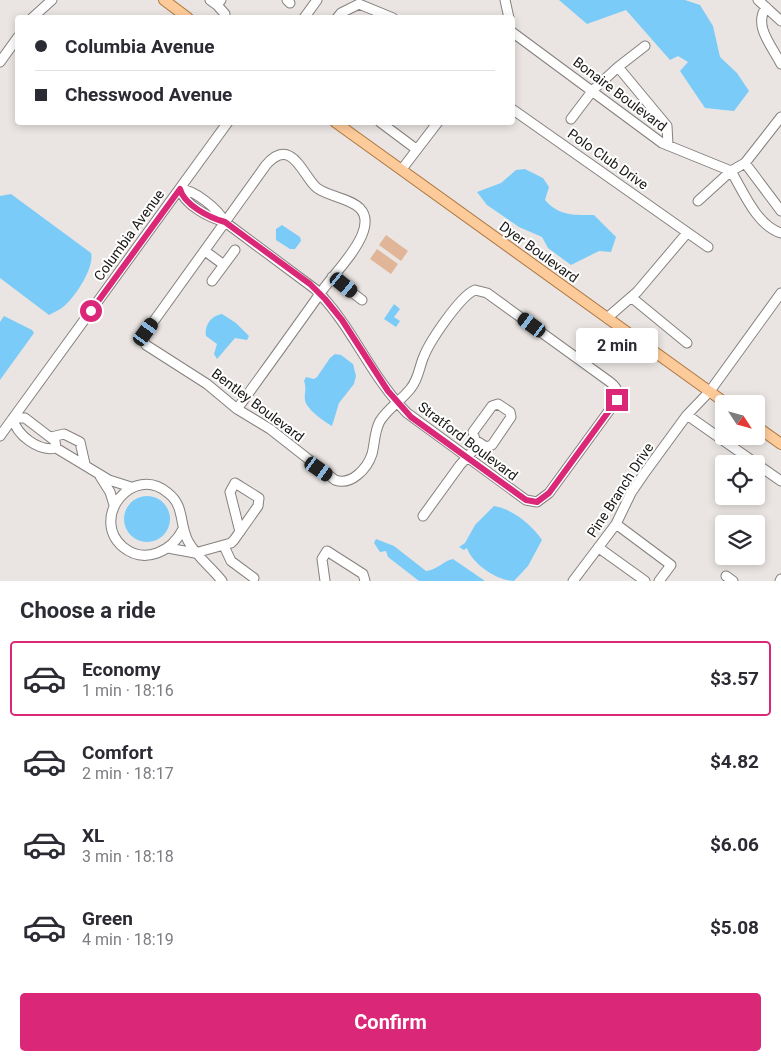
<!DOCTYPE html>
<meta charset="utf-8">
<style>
:root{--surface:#fff;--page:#f2f2f3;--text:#2b2b33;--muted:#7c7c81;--line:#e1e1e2;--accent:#db2777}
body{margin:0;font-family:Roboto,sans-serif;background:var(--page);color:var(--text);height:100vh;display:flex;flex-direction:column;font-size:19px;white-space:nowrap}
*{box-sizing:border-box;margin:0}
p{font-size:16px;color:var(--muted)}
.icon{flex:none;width:28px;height:28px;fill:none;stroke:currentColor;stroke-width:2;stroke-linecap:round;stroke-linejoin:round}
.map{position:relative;height:581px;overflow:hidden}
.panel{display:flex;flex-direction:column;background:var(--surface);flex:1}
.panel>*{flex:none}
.hud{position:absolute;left:15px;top:15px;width:500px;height:110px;border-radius:5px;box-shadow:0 2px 8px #0003;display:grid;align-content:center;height:110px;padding:0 20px;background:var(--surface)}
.needle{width:32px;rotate:126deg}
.buttons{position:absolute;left:715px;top:395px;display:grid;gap:10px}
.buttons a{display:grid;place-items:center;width:50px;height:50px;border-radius:5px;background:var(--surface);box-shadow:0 2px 8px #0003;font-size:25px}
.end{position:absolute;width:22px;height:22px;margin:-11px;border:6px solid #db2777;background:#fff;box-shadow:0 0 0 2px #fff}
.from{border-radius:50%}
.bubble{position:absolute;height:35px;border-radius:5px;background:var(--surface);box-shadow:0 2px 8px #0003;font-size:16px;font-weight:700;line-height:35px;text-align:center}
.car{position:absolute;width:15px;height:30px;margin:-15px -8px;border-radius:6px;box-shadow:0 0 4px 1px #0007;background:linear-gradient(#222 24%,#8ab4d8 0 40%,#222 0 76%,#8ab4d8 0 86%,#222 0)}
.hud b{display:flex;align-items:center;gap:18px;height:48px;font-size:19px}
.hud b+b{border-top:1px solid var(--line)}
.hud i{width:12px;height:12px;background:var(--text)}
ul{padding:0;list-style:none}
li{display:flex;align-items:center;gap:15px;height:75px;margin:0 10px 8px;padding:0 10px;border:2px solid transparent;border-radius:5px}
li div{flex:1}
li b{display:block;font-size:19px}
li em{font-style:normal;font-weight:700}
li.active{border-color:var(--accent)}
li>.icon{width:45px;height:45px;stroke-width:1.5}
h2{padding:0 20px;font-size:22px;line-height:60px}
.button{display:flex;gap:10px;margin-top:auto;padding:10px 20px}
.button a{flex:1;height:58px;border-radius:5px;background:var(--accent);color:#fff;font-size:20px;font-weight:700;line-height:58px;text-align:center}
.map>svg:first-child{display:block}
.green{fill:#e0b598}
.water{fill:#7acbf8}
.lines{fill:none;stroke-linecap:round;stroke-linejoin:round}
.minor-casing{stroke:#85817e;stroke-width:11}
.major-casing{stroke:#ac7640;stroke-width:12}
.minor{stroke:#fff;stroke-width:9}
.major{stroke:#fdcb9a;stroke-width:10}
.route{stroke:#db2777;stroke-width:6}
.labels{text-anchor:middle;stroke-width:4;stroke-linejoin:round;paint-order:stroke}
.street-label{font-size:14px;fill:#181716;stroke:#fff}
</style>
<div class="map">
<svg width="781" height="581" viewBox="0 0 781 581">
<rect width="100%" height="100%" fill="#eae5e2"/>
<path class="green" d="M 386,235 L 408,251 L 401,261 L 379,245 Z
M 377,249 L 398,264 L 391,274 L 370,259 Z"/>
<path class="water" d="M 559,0 L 685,0 L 700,5 L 713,26 L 720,57 L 737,73 L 749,91 L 734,111 L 705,108 L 680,71 L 688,62 L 678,56 L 670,60 L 626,10 L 587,24 Z
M 525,169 L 543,178 L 549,187 L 545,200 C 559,216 573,215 594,215 L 616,237 L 611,252 L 599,251 L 571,265 L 548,248 L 542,237 L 519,227 L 487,205 L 477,192 L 501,183 L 516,170 Z
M 11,194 L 91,253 C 95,267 75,298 63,307 C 60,310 54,312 49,315 L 0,278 L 0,196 Z
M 282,225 L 300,237 L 301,241 L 295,249 L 290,249 L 276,240 L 276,229 Z
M 394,304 L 400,309 L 394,317 L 400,321 L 396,327 L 384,319 Z
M 222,314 L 236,323 L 249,336 L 247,340 L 235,338 L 217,359 L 214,354 L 217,344 L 206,336 C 204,325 212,315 222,314 Z
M 4,316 L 32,330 L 34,333 L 0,380 L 0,322 Z
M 335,354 L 341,355 L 353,364 L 356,376 L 354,384 L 339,403 L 332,426 C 325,422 306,409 305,400 C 304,393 307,389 304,381 L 306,377 L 314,379 L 317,377 L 330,358 Z
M124 519a23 23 0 1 1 46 0a23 23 0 1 1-46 0Z
M 494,506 C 513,509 532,525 542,540 L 528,566 L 514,581 C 498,581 472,564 467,548 L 464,550 L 459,547 L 465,543 L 475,525 Z
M 376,539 L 394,546 L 426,571 C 437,570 443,561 453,559 L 485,581 L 419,581 L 388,557 L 386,551 L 380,552 L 374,543 Z"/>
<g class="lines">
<g class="minor-casing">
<path id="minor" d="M 210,0 L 217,5 L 221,0
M 287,0 L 290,3
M 505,0 L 509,18
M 758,0 L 781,21
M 217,5 L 225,14
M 766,7 C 753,26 772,46 781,64
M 32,18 L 52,0
M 304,18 L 317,0
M 337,18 L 341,13 L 359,4 L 393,18
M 512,32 L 662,143 L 731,171 L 745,163 L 781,117
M 0,62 L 18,37
M 618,67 L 645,46
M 512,109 L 708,247
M 571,119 L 593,90 L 618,67 L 667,126 L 668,145
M 380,122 L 416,149
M 745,163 L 781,211
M 402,169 L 438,122
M 698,201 L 731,171 C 743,191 757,226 781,233
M 225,222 C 218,209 195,190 180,189 C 184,205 210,218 225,222 L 315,289 C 352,325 370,376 407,413 L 526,500 L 537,502 L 549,493 L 614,404 C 620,395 618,388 610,382 L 487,293 L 475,290 C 460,296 430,341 424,356 C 419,367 419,378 411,388 C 402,400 388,408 380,421 C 374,432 375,443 372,454 C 367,469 351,486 335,480 L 270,429 L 237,409 L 207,384 L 146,345 L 143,339 L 146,332 L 266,165 C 292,135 303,177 317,188 C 334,201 377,198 362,235 C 354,254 336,272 324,288 C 295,329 266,369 237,409
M 205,251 L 224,265
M 332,277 L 362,300
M 212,281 L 235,250
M 631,297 L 687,343
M 607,318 L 637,292 L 687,233
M 498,404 L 510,412 L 511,417 L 492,445 L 486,447 L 475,440 L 473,432 L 492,406 Z
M 687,415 L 781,481
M 0,436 L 228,122
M 51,437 L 64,434 L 80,442 L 85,464
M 56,448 L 55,441 L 25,418 L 13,418 C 16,435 39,452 56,448 L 109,480 L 131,487
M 100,476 L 110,492 L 114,505
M 423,516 L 460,465 L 480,443
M 616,524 L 671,565 L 659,581
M 183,529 C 172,551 145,565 123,547 C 89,518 133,463 168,493 C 185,506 179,524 188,541 C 196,556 211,567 222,581
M 224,546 L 231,561 L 254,578
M 168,548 L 195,553
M 599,548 L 645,581
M 195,553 L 231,543 L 234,540 L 258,506 L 259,498 L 235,483 L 230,492 L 240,532
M 726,576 L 733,581
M 325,581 L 322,559 L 327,551 L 363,574 L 365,581
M 573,581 L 616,524 L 631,493 L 646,471 L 687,415 L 710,391 L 781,293
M 780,581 L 781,579"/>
</g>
<g class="major-casing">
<path id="major" d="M 164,0 L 188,18
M 335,122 L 727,404
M 756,426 L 781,444"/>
</g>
<use href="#minor" class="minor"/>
<use href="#major" class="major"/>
</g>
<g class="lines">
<path class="route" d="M 91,311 L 180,189 C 184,205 210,218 225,222 L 310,284 L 325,299 L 342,320 L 388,391 L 411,417 L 526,500 L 537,502 L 549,493 L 617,400"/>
</g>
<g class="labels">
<g class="street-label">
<text transform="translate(620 94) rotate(37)" y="5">Bonaire Boulevard</text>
<text transform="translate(608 159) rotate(35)" y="5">Polo Club Drive</text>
<text transform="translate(129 235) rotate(-54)" y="5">Columbia Avenue</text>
<text transform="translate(539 252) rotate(36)" y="5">Dyer Boulevard</text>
<text transform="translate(258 405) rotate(37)" y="5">Bentley Boulevard</text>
<text transform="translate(468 441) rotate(37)" y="5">Stratford Boulevard</text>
<text transform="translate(620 490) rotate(-57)" y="5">Pine Branch Drive</text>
</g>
</g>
</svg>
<div class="buttons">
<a><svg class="needle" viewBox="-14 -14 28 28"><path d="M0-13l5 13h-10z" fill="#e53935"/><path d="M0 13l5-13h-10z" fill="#7c7c81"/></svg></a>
<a><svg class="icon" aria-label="locate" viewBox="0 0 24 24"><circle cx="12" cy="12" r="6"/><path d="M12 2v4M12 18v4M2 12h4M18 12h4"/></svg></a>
<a><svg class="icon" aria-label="layers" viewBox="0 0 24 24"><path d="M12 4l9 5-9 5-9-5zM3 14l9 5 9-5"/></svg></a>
</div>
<i class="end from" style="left:91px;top:311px"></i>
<i class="end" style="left:617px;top:400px"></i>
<div class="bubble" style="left:576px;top:328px;width:82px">2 min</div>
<i class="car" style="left:344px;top:285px;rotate:129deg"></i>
<i class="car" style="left:532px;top:325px;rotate:306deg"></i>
<i class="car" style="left:146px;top:332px;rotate:36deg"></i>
<i class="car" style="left:319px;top:469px;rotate:125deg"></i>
<div class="hud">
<b><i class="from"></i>Columbia Avenue</b>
<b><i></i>Chesswood Avenue</b>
</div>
</div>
<section class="panel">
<h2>Choose a ride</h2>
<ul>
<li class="active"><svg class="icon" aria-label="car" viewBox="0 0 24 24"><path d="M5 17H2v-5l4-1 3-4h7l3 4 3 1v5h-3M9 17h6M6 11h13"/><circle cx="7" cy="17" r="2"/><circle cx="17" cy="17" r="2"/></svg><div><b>Economy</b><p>1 min · 18:16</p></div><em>$3.57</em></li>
<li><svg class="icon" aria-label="car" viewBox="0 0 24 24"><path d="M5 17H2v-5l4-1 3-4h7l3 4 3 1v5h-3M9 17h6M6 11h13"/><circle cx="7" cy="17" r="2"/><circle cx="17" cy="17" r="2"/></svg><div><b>Comfort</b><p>2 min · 18:17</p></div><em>$4.82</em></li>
<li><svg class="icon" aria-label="car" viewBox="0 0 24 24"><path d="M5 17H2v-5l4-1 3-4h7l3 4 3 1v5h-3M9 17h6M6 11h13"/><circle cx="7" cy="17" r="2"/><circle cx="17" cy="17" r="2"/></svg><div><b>XL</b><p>3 min · 18:18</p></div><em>$6.06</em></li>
<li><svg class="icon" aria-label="car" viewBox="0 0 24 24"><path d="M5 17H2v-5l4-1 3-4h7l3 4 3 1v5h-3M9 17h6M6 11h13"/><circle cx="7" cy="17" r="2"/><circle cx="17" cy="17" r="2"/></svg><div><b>Green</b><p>4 min · 18:19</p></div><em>$5.08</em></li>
</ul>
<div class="button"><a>Confirm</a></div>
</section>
